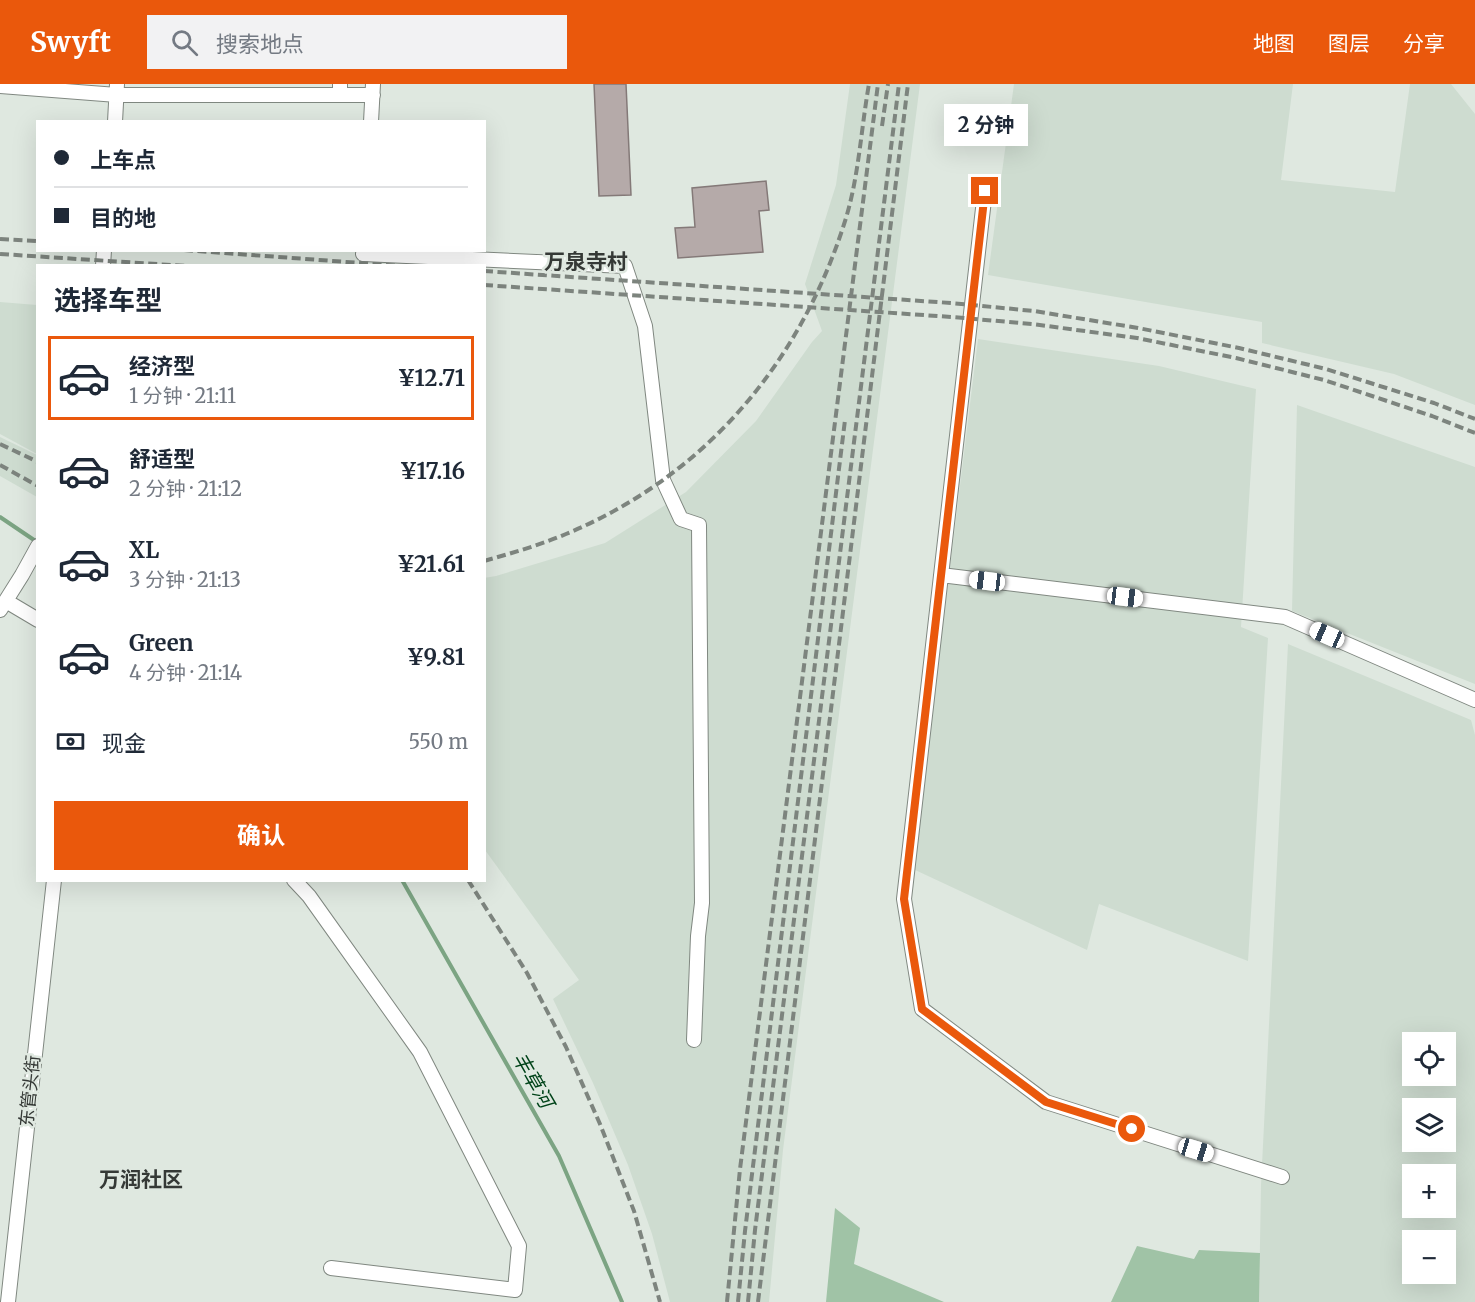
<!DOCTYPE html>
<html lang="zh">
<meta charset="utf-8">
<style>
:root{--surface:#fff;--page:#f2f2f3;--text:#1f2937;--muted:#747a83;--line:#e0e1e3;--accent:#ea580c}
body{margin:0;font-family:Merriweather,"Noto Sans SC",serif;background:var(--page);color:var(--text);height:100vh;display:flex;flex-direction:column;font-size:22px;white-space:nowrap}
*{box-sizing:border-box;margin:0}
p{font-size:20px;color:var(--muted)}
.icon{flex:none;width:33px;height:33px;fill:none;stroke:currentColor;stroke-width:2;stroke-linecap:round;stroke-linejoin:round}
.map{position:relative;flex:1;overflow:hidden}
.drawer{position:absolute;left:36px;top:180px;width:450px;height:618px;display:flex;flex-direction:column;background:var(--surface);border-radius:0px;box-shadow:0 6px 24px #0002}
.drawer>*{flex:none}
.top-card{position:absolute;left:36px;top:36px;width:450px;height:132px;border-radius:0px;box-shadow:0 6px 24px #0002;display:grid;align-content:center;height:132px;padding:0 18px;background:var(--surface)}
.fabs{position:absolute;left:1402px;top:948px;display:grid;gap:12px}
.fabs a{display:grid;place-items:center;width:54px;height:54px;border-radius:0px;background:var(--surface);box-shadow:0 6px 24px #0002;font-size:30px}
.end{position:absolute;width:27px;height:27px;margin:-14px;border:8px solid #ea580c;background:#fff;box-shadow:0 0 0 3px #fff}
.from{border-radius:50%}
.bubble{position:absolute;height:42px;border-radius:0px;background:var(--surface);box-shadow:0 6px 24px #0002;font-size:20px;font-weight:700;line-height:42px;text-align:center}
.car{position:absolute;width:18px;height:36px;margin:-18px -9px;border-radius:8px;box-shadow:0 0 4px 2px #0007;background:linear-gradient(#fff 24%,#345 0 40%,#fff 0 76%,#345 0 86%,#fff 0)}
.top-card b{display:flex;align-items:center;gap:21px;height:57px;font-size:22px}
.top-card b+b{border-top:2px solid var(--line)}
.top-card i{width:15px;height:15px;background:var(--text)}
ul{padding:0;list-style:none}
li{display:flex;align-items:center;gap:18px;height:84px;margin:0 12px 9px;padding:0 6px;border:3px solid transparent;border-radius:0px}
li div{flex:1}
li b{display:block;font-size:22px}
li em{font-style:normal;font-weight:700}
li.on{border-color:var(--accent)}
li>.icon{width:54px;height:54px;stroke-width:1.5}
h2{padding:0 18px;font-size:27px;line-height:72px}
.pay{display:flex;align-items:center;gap:15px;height:66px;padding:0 18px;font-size:22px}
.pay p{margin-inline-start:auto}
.cta{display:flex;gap:12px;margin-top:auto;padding:12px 18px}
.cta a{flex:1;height:69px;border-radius:0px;background:var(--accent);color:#fff;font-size:24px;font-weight:700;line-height:69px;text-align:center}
header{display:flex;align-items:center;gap:36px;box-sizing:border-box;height:84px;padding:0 30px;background:var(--accent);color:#fff}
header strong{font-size:28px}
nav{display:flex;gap:33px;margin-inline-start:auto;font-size:21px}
.search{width:420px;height:54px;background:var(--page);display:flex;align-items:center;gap:15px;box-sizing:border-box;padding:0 21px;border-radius:0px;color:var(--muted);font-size:22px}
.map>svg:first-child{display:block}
.built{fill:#cedcd0;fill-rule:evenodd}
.green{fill:#a0c3a6}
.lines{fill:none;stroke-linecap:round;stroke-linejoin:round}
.stream{stroke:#7ca483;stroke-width:4}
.building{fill:#b5aaa9;stroke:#847978;stroke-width:1.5}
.minor-casing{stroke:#808881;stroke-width:16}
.minor{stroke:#fff;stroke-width:14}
.rail{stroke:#7d847e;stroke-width:4;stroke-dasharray:9 4.5;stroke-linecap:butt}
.route{stroke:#ea580c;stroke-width:8}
.labels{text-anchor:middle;stroke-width:5;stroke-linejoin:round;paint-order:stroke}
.street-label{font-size:18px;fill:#353936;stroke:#dfe8e0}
.water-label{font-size:20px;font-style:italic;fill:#004319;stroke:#dfe8e0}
.quarter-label{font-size:21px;font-weight:bold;fill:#353936;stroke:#dfe8e0}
</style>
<header>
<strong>Swyft</strong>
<div class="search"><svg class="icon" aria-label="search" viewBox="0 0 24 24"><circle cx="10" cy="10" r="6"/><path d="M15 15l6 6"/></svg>搜索地点</div>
<nav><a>地图</a><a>图层</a><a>分享</a></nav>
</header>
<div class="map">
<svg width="1475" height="1218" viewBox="0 0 1475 1218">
<rect width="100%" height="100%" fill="#dfe8e0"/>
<path class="built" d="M 850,0 L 920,0 L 783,1066 L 769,1218 L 670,1218 L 652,1150 L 628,1081 L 593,999 L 553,915 L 579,896 L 485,766 L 484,494 L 496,492 L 605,459 L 686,408 L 756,337 L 812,258 L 822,247 L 805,200 L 836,101 Z
M 1014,0 L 1293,0 L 1281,96 L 1395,108 L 1410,0 L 1451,0 L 1475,30 L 1475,321 L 1394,290 L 1262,259 L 1262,238 L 988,191 Z
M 0,218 L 37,221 L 37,370 L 0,350 Z
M 978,255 L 1159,282 L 1256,305 L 1241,543 L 1268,554 L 1248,877 L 1099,820 L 1087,866 L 913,785 Z
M 1297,321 L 1475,383 L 1475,600 L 1292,527 Z
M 0,353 L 37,371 L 37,413 L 0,392 Z
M 1288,560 L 1471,636 L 1475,651 L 1475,1218 L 1259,1218 L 1261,1101 ZM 1413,958 L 1446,958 L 1446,992 L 1413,992 ZM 1413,1024 L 1446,1024 L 1446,1058 L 1413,1058 ZM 1413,1090 L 1446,1090 L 1446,1124 L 1413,1124 ZM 1413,1156 L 1446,1156 L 1446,1190 L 1413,1190 Z"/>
<path class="green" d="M 835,1124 L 860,1144 L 854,1180 L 944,1218 L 826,1218 Z
M 1137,1162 L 1194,1175 L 1199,1166 L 1260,1169 L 1259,1218 L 1111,1218 Z"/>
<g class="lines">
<path class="stream" d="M 0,433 L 37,458
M 402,796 L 559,1072 L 622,1218"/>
</g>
<path class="building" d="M 594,0 L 626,0 L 631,111 L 599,112 Z
M 766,97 L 769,126 L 759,127 L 763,168 L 678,174 L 675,144 L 695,143 L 692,104 Z"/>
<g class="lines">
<g class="minor-casing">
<path id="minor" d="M 0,2 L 117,11 L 340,11 L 340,0
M 340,11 L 373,11
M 115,38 L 117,0
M 371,38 L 373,0
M 985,107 L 904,815 L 922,925 L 1046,1018 L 1282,1093
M 364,166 L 363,170 L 625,182 L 645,242 L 663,396 L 681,435 L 699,441 L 702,819 L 698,852 L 694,956
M 103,182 L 104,166
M 941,491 L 1285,533 L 1475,616
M 6,517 L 38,536
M 0,526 L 22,491 L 38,462
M 294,796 L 309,812 L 420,968 L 519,1162 L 515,1206 L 331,1184
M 8,1218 L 54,796"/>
</g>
<use href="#minor" class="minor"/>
<path class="rail" d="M 882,42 L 888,0
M 0,155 L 38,157
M 184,166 L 401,182
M 0,170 L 187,182
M 484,187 L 951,219 L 1034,227 L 1138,244 L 1239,264 L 1326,285 L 1434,319 L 1475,335
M 484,201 L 952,233 L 1032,240 L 1137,254 L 1236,274 L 1324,296 L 1432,332 L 1475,349
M 0,360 L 38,378
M 0,381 L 38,402
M 484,477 C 512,469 540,461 566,450 C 706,392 802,277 846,134 C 859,91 861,45 869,0
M 468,796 L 527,889 L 566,963 L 600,1040 L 634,1127 L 660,1218
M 727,1218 L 740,1085 L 878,0
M 738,1218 L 745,1147 L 845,336
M 748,1218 L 755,1146 L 899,0
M 758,1218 L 908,0"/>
</g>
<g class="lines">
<path class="route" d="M 985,107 L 904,815 L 922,925 L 1046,1018 L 1132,1045"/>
</g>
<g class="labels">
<g class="street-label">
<text transform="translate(30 1007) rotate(-84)" y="6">东管头街</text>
</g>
<g class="water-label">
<text transform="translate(533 996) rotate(60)" y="7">丰草河</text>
</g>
<g class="quarter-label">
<text x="586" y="185">万泉寺村</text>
<text x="141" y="1103">万润社区</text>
</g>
</g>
</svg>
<div class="fabs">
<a><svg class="icon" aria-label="locate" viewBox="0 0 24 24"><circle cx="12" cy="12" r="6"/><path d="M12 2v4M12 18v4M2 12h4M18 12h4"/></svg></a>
<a><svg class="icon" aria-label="layers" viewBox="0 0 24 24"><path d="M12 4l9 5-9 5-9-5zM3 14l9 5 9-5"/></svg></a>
<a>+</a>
<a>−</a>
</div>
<i class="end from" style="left:1132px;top:1045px"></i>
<i class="end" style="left:985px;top:107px"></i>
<div class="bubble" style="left:944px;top:20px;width:84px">2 分钟</div>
<i class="car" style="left:987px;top:497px;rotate:277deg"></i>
<i class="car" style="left:1125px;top:513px;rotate:97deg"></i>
<i class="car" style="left:1327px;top:551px;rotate:294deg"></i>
<i class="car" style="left:1196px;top:1066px;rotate:107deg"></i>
<div class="top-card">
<b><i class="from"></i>上车点</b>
<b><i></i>目的地</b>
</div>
<section class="drawer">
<h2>选择车型</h2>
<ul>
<li class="on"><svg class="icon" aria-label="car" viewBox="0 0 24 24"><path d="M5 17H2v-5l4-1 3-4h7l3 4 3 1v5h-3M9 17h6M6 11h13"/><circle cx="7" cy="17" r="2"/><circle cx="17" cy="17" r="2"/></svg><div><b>经济型</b><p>1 分钟 · 21:11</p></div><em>¥12.71</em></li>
<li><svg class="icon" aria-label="car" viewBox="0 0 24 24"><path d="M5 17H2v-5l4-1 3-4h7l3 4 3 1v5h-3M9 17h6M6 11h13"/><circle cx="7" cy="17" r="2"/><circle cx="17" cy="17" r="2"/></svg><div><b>舒适型</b><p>2 分钟 · 21:12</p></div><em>¥17.16</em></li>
<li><svg class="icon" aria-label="car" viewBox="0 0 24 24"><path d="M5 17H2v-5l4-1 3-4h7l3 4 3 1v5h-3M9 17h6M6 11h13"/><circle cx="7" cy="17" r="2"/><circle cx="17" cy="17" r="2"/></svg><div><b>XL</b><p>3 分钟 · 21:13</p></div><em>¥21.61</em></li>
<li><svg class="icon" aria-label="car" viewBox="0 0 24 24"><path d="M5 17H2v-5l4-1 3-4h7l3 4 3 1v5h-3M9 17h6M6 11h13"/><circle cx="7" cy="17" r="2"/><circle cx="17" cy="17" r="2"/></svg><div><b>Green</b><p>4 分钟 · 21:14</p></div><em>¥9.81</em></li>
</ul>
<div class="pay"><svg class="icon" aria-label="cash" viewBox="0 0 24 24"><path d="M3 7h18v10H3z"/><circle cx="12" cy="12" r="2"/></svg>现金<p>550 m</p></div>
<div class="cta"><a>确认</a></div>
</section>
</div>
